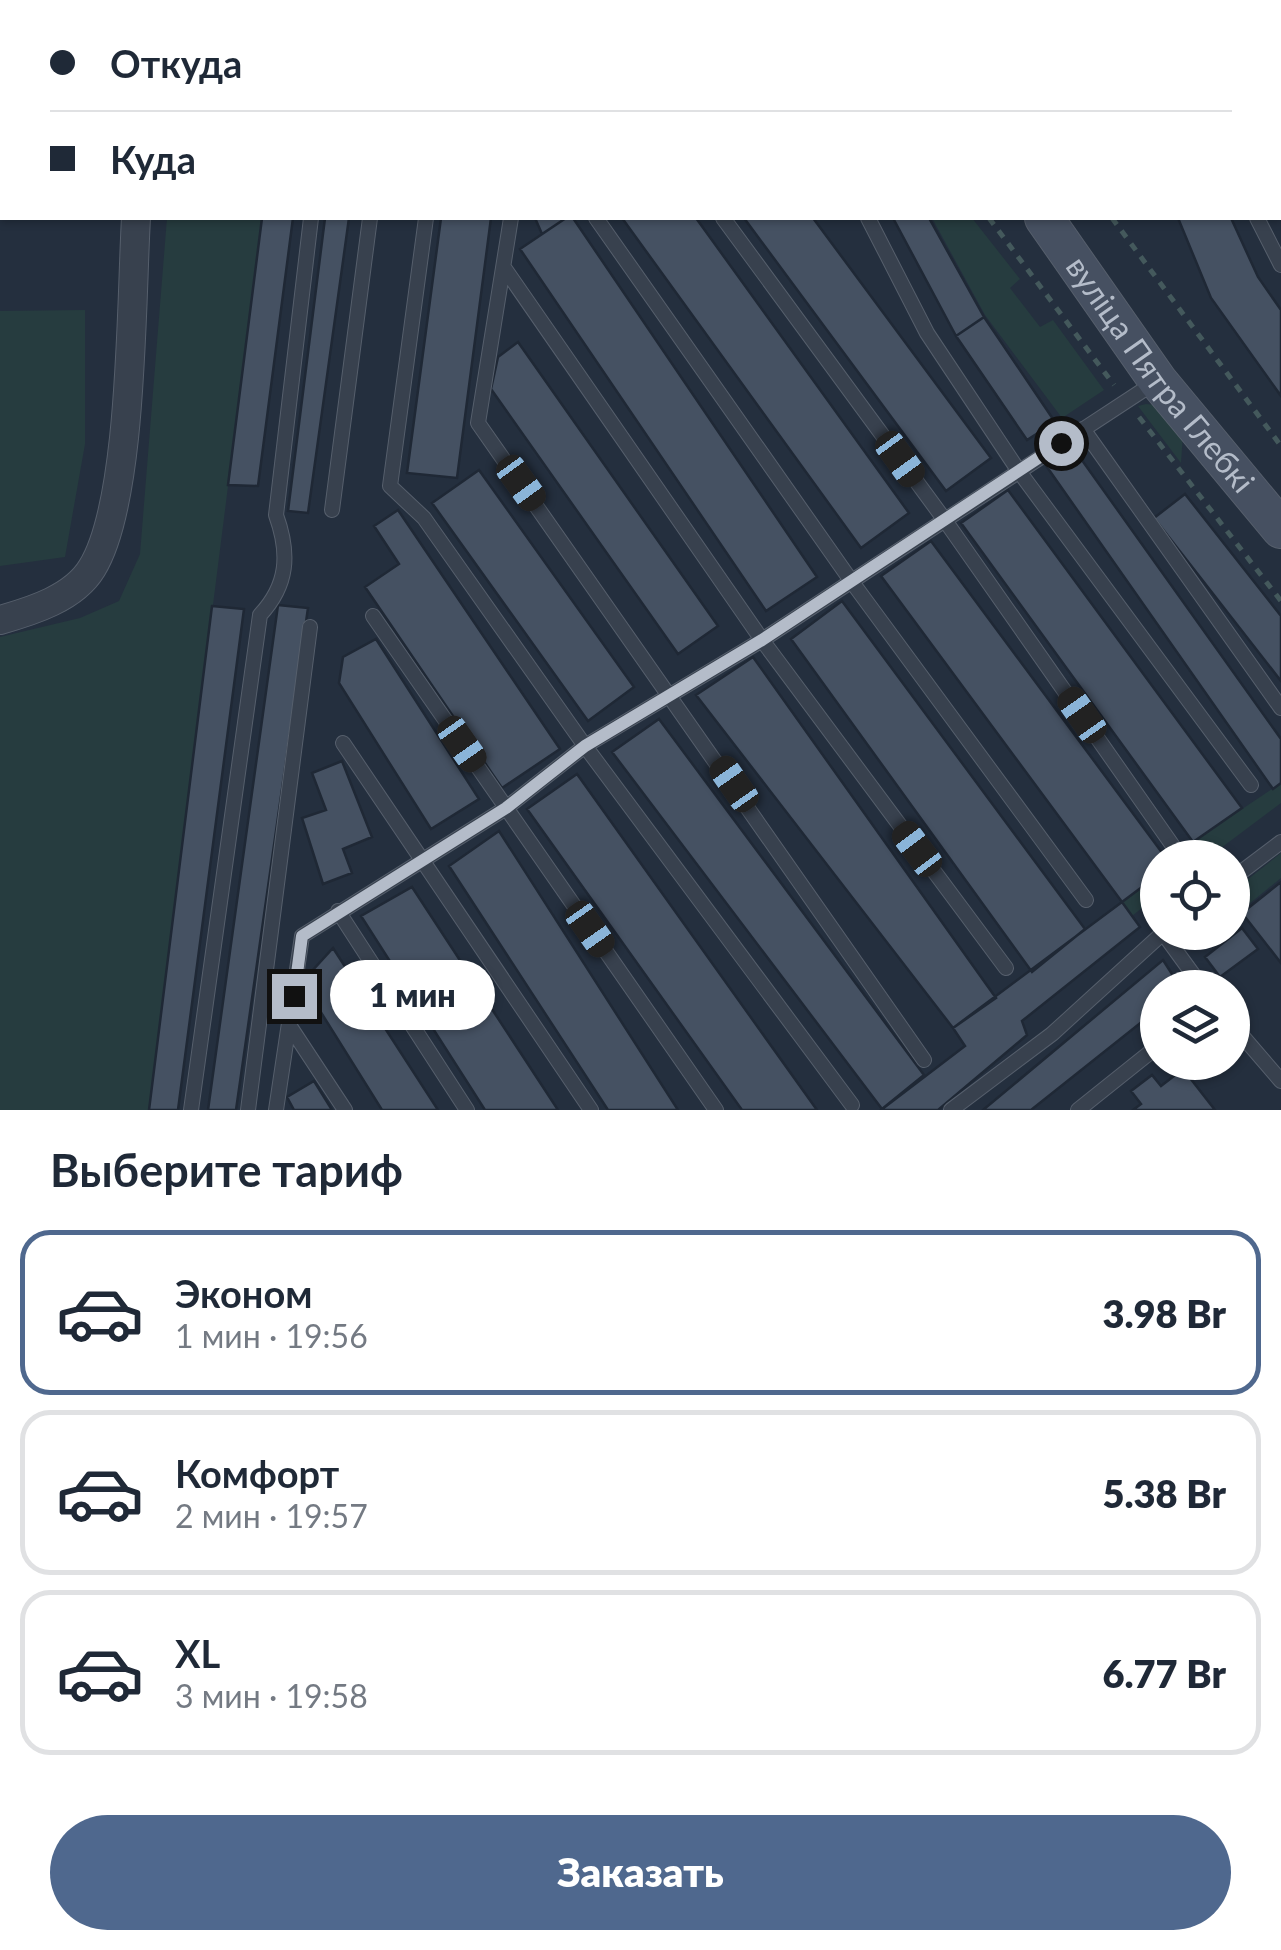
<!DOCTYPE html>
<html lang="ru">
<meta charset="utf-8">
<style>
:root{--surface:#fff;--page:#f6f6f7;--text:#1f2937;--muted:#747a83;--line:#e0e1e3;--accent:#4f688e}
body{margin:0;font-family:Lato,sans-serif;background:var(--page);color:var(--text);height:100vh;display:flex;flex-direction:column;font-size:38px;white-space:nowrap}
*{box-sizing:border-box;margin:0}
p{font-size:32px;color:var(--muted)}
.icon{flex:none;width:55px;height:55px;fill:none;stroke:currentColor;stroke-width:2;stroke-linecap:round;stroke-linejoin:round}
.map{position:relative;height:1110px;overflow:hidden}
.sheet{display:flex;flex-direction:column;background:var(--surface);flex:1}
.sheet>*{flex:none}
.banner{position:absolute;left:0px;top:0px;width:1282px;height:220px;box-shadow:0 2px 8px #0004;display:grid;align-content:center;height:220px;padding:0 50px;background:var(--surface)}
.controls{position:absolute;left:1140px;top:840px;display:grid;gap:20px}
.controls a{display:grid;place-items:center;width:110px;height:110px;border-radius:50%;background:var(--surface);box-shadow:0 2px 8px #0004;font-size:50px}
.end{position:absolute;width:45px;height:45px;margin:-22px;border:12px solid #b4bcc9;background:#111;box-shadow:0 0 0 5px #111}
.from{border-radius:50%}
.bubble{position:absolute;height:70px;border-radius:35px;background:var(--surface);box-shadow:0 2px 8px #0004;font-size:32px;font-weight:800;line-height:70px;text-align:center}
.car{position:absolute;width:30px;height:60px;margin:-30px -15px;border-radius:12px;box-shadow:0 0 8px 2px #0007;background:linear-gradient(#222 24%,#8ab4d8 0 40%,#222 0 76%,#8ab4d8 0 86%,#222 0)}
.banner b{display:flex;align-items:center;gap:35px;height:95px;font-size:38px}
.banner b+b{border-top:2px solid var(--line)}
.banner i{width:25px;height:25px;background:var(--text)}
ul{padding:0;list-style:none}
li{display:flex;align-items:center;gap:30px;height:165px;margin:0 20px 15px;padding:0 30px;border:5px solid var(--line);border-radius:30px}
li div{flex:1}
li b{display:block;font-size:38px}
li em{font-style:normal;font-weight:800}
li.current{border-color:var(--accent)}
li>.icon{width:90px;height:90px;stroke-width:1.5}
h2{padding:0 50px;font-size:45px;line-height:120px}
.cta{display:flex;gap:20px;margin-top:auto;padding:20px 50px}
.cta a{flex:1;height:115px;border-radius:60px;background:var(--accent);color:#fff;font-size:40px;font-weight:800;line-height:115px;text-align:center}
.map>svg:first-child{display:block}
.green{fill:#263c3f}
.building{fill:#455162;stroke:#1f2835;stroke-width:2.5}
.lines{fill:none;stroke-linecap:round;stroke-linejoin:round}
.lane-casing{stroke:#565f6c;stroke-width:16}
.street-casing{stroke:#565f6c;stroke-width:30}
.secondary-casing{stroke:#565f6c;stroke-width:40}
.path{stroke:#44595c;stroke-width:5;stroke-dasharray:8 8;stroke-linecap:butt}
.lane{stroke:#38414e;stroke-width:14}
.street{stroke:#38414e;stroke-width:28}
.secondary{stroke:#465061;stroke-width:38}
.route{stroke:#b4bcc9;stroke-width:12}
.labels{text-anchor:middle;stroke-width:8;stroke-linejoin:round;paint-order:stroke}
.street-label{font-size:32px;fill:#b4bcc9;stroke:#1d2633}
</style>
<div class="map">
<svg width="1281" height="1110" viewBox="0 0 1281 1110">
<rect width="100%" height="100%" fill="#242f3e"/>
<path class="green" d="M 0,0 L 70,0 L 2,2 L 2,169 Z
M 167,218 L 262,218 L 149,1110 L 0,1110 L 0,637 L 80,618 L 119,601 L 140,554 Z
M 932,218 L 972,218 L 1020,279 L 1010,288 L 1040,327 L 1053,320 L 1104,390 L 1062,418 L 985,315 Z
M 85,310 L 85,444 L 65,557 L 0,566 L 0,311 Z
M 1146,404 L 1155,405 L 1183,434 L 1181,463 L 1138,406 Z
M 1281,783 L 1281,803 L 1209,857 L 1178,858 L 1193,842 Z
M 1281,853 L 1281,878 L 1233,917 L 1233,891 Z
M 1157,875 L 1157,896 L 1132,916 L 1122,902 Z"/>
<path class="building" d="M 564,0 L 624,0 L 625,2 L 565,2 Z
M 262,218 L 293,218 L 258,486 L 228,485 Z
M 325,218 L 349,218 L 308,513 L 288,511 Z
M 441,218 L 491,218 L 457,478 L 407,473 Z
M 535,218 L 566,218 L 542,234 Z
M 566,218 L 573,218 L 817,577 L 766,611 L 520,249 Z
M 622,218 L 696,218 L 909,513 L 861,548 Z
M 744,218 L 813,218 L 991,458 L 946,491 Z
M 893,218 L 929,218 L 984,317 L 956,336 Z
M 1178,218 L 1231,218 L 1258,277 L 1281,310 L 1281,396 L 1211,298 Z
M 984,317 L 1055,422 L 1027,440 L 956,336 Z
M 518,342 L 718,626 L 678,654 L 491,389 L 498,357 Z
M 1074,449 L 1281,739 L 1281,783 L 1273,789 L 1047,467 Z
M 479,470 L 634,687 L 588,721 L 432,503 Z
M 1008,490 L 1242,808 L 1193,842 L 961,523 Z
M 1185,494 L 1281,616 L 1281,681 L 1154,518 Z
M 398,510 L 560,749 L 502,788 L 365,587 L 399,564 L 374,526 Z
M 931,541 L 1166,858 L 1158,858 L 1158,875 L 1122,902 L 881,576 Z
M 842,601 L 1085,929 L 1032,972 L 791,639 Z
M 278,605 L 308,608 L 236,1110 L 208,1110 Z
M 212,606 L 244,609 L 178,1110 L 149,1110 Z
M 376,639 L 479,799 L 431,829 L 339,683 L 343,657 Z
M 753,657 L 996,998 L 953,1028 L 696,695 Z
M 659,719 L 924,1075 L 882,1109 L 612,752 Z
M 342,761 L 372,837 L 343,849 L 352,873 L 323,884 L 302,818 L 326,810 L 312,773 Z
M 577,774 L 817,1110 L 742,1110 L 527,809 Z
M 499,831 L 678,1110 L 608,1110 L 449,866 Z
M 1281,882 L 1281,963 L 1242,913 Z
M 412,887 L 558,1110 L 485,1110 L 361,916 Z
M 1122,902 L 1140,927 L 1022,1021 L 1027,1035 L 938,1110 L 881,1110 L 965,1046 L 953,1028 Z
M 1242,928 L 1258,949 L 1220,977 L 1205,957 Z
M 333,948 L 438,1110 L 382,1110 L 302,982 Z
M 1163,960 L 1181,988 L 1158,988 L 1158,1009 L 1031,1110 L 983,1110 Z
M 1183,1069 L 1215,1110 L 1133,1110 L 1141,1104 L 1131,1091 L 1152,1075 L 1161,1086 Z
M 314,1081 L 332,1110 L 294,1110 L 287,1097 Z"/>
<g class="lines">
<g class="lane-casing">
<path id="lane" d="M 660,0 L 661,2
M 757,0 L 758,2
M 1101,0 L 1103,2
M 335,2 L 336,0
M 398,2 L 398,0
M 454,2 L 455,0
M 539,2 L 540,0
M 1280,2 L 1281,1
M 426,218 L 390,486 L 424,518 L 585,746 L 852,1105
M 511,218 L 478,423 L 924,1060
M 596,218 L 852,582 L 1086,900
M 723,218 L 944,519 L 1173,846
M 868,218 L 927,333 L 1018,470 L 1251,785
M 1257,218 L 1281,265
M 505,269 L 762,640 L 1006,968
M 1083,429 L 1281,708
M 332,510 L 370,218
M 373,616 L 716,1110
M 343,743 L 591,1110
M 1232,879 L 1281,842
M 338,911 L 467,1110
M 1163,933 L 1203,988
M 1232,1024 L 1281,1081
M 289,1025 L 345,1110
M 191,1110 L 260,615 C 288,585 290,554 276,515 L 311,218
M 248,1110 L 310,627
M 276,1110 L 302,936 L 506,808 L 585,746 L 762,640 L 1157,381
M 951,1110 L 1052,1034 L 1164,932
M 1078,1110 L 1158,1046"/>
</g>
<g class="street-casing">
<path id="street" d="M 147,2 L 147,0
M 0,620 C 32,611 74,598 92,568 C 133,502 131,301 136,218"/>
</g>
<g class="secondary-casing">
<g id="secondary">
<path d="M 924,0 L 925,2"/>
<path id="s1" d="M 1044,218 L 1158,381 L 1281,529"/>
</g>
</g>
<path class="path" d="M 871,0 L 872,2
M 977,0 L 978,2
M 1068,0 L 1072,2
M 1205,0 L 1206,2
M 989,218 L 1114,385
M 1112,218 L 1281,446
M 1139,417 L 1281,601"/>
<use href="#lane" class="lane"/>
<use href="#street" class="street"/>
<use href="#secondary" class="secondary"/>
</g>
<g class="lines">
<path class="route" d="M 294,996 L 302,936 L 506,808 L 585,746 L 762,640 L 1061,443"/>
</g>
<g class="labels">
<g class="street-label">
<text dy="11" stroke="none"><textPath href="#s1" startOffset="195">вуліца Пятра Глебкі</textPath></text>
</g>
</g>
</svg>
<div class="controls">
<a><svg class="icon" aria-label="locate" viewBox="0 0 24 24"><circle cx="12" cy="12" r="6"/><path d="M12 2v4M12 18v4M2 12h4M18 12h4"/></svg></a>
<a><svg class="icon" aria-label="layers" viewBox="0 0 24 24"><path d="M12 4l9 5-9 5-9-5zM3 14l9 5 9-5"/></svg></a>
</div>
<i class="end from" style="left:1061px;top:443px"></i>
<i class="end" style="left:294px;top:996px"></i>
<div class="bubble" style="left:330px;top:960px;width:165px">1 мин</div>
<i class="car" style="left:900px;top:459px;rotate:144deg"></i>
<i class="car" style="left:521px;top:483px;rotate:144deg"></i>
<i class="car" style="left:1082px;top:715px;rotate:325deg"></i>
<i class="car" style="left:462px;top:744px;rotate:145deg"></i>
<i class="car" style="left:734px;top:784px;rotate:325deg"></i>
<i class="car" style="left:917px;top:849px;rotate:323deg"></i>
<i class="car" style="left:590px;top:929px;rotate:145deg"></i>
<div class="banner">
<b><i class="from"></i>Откуда</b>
<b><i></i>Куда</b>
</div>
</div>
<section class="sheet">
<h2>Выберите тариф</h2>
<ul>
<li class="current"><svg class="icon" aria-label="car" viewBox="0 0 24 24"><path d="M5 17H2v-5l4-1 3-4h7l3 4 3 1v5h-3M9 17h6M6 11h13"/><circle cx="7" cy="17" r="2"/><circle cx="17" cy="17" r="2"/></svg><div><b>Эконом</b><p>1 мин · 19:56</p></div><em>3.98 Br</em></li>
<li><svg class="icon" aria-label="car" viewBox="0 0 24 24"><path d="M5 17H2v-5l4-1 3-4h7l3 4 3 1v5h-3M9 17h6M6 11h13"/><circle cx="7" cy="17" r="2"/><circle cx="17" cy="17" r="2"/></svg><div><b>Комфорт</b><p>2 мин · 19:57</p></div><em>5.38 Br</em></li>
<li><svg class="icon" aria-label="car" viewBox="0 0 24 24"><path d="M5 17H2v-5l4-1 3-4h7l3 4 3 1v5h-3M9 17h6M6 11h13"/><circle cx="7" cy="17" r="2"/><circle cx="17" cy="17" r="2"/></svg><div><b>XL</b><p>3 мин · 19:58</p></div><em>6.77 Br</em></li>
</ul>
<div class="cta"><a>Заказать</a></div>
</section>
